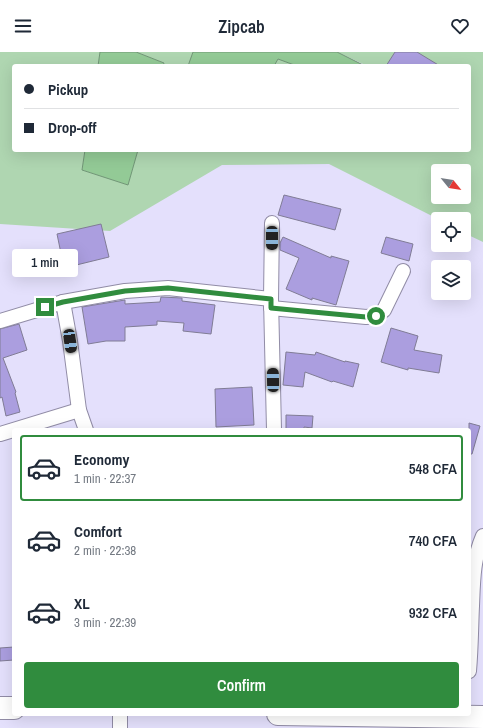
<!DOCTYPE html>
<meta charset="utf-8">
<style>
:root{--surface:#fff;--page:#f2f2f3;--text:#1f2937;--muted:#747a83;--line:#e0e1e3;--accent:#308c3e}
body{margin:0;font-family:"Archivo Narrow",sans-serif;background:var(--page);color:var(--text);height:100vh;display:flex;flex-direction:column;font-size:15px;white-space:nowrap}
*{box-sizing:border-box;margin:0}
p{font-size:13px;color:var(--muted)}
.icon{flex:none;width:22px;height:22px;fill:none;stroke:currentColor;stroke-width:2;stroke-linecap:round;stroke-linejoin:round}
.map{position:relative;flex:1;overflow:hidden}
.details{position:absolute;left:12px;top:376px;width:459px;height:288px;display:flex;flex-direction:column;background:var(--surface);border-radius:4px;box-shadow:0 4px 16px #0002}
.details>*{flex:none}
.top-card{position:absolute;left:12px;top:12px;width:459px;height:88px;border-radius:4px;box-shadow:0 4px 16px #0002;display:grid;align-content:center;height:88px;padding:0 12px;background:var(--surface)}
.needle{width:26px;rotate:120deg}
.controls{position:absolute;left:431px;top:112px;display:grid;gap:8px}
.controls a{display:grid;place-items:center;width:40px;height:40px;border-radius:4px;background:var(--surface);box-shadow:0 4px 16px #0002;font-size:20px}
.end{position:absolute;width:18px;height:18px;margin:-9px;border:5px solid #308c3e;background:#fff;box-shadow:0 0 0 2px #fff}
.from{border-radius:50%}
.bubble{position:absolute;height:28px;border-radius:4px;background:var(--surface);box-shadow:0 4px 16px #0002;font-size:13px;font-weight:600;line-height:28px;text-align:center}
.car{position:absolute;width:12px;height:24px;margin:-12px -6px;border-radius:5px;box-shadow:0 0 3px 1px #0007;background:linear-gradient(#222 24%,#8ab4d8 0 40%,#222 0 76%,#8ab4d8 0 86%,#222 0)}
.top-card b{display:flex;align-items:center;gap:14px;height:38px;font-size:15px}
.top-card b+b{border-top:1px solid var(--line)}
.top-card i{width:10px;height:10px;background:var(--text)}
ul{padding:7px 0 0;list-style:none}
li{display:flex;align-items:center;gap:12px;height:66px;margin:0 8px 6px;padding:0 4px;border:2px solid transparent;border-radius:4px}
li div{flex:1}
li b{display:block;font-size:15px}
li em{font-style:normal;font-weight:600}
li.on{border-color:var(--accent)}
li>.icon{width:36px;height:36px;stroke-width:1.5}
.primary-button{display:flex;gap:8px;margin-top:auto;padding:8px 12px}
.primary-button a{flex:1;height:46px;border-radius:4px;background:var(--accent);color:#fff;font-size:16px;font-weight:600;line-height:46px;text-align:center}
header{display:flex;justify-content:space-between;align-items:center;height:52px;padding:0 12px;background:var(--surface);font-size:18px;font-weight:600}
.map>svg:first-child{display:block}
.green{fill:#afd6b1;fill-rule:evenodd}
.water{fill:#93ca96;stroke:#709675}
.building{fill:#ab9edf;stroke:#807c95}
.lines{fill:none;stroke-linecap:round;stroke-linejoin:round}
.street-casing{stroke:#918ca6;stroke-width:16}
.primary-casing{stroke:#918ca6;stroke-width:24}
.street{stroke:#fff;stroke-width:14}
.primary{stroke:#fff;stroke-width:22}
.route{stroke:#308c3e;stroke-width:5}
</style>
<header><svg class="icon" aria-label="menu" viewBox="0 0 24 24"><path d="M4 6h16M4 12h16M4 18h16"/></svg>Zipcab<svg class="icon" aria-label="heart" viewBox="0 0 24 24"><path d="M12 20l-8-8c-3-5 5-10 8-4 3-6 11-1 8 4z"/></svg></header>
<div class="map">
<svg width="483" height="676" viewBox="0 0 483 676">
<rect width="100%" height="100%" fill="#e4e0fc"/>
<!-- green -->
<g class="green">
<path d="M0 0H100L98 14H14V98H85L82 118 128 133 138 98H469V14H362L363 12 337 0H483V190L464 181V167H438L329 112 222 113 110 179 0 172ZM438 119H464V145H438Z"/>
<polygon points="136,0 193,0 188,14 163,14 164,11"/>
<polygon points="278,7 297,14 274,14"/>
</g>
<!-- water -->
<g class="water">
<polygon points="100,0 136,0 164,11 163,14 98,14"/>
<polygon points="193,0 337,0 363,13 362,14 297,14 278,7 274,14 188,14"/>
<polygon points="85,98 138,98 128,133 82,118"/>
</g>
<!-- building -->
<g class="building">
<polygon points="395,0 417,0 440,14 386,14"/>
<polygon points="284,143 341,157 335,178 278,163"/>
<polygon points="101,172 109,205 64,216 57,182"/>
<polygon points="283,185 331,206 331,204 349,209 336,253 312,246 312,248 286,237 299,206 280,198 280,191"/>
<polygon points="386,185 413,192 409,209 381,201"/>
<polygon points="161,245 182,246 182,249 215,253 211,282 183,279 184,271 157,269 157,273 125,275 125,289 106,289 88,292 82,255 125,248 125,252 160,250"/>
<polygon points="19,272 27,298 3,306 16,340 15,341 20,360 6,364 2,345 0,346 0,277"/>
<polygon points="391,276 418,284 414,298 442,303 439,321 408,316 408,318 381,310"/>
<polygon points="286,300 315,303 316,300 345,310 345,309 359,312 353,335 333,329 332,330 305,320 303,335 283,333"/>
<polygon points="252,335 254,373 216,375 215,337"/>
<polygon points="286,363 313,364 312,376 304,375 304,378 286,378"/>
<polygon points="469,371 480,374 472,402 469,402"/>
<polygon points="14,595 14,608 0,609 0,596"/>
</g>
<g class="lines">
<defs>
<g id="street">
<polyline points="272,171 271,247 274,378"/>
<polyline points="63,250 125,239 168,236 271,247"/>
<polyline points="271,256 366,265 376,264 384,258 403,219"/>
<polyline points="0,269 63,250 70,289 79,358 86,378"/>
<polyline points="0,382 79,358"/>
<path d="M469 619C471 597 471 575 472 554 473 529 473 507 483 484"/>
<polyline points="120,676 120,662"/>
</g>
<g id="primary">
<polyline points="0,656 14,656"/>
<polyline points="278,662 483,665"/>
</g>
</defs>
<!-- street casing -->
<use href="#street" class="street-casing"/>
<!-- primary casing -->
<use href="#primary" class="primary-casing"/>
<!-- street -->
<use href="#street" class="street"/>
<!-- primary -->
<use href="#primary" class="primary"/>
</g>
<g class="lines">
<!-- route -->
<polyline class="route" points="45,255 63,250 125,239 168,236 271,247 271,256 366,265 376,264"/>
</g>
</svg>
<div class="controls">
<a><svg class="needle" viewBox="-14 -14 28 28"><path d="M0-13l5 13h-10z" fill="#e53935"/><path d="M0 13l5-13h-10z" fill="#747a83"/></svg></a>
<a><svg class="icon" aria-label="locate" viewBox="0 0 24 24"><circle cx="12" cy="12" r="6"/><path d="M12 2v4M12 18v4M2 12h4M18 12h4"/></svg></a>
<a><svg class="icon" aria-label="layers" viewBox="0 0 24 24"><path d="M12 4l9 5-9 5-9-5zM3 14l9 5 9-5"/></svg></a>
</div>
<i class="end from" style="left:376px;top:264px"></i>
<i class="end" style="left:45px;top:255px"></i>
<div class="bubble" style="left:12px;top:197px;width:66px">1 min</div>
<i class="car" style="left:272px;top:186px;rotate:180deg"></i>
<i class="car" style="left:70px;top:289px;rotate:172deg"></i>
<i class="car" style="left:273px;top:328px;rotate:359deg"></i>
<div class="top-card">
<b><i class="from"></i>Pickup</b>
<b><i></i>Drop-off</b>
</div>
<section class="details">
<ul>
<li class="on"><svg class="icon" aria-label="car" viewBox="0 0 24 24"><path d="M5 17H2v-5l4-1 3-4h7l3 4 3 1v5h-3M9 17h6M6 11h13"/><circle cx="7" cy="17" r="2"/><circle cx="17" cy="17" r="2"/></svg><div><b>Economy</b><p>1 min · 22:37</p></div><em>548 CFA</em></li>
<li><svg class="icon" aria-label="car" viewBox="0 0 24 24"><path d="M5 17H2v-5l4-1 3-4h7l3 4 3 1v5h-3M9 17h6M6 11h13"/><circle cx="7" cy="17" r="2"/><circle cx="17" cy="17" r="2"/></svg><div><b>Comfort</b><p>2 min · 22:38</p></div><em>740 CFA</em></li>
<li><svg class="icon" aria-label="car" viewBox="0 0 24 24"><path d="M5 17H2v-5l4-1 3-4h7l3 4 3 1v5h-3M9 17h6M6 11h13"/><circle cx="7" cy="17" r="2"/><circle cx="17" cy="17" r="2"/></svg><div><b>XL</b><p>3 min · 22:39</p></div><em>932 CFA</em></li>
</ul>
<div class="primary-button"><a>Confirm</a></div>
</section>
</div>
